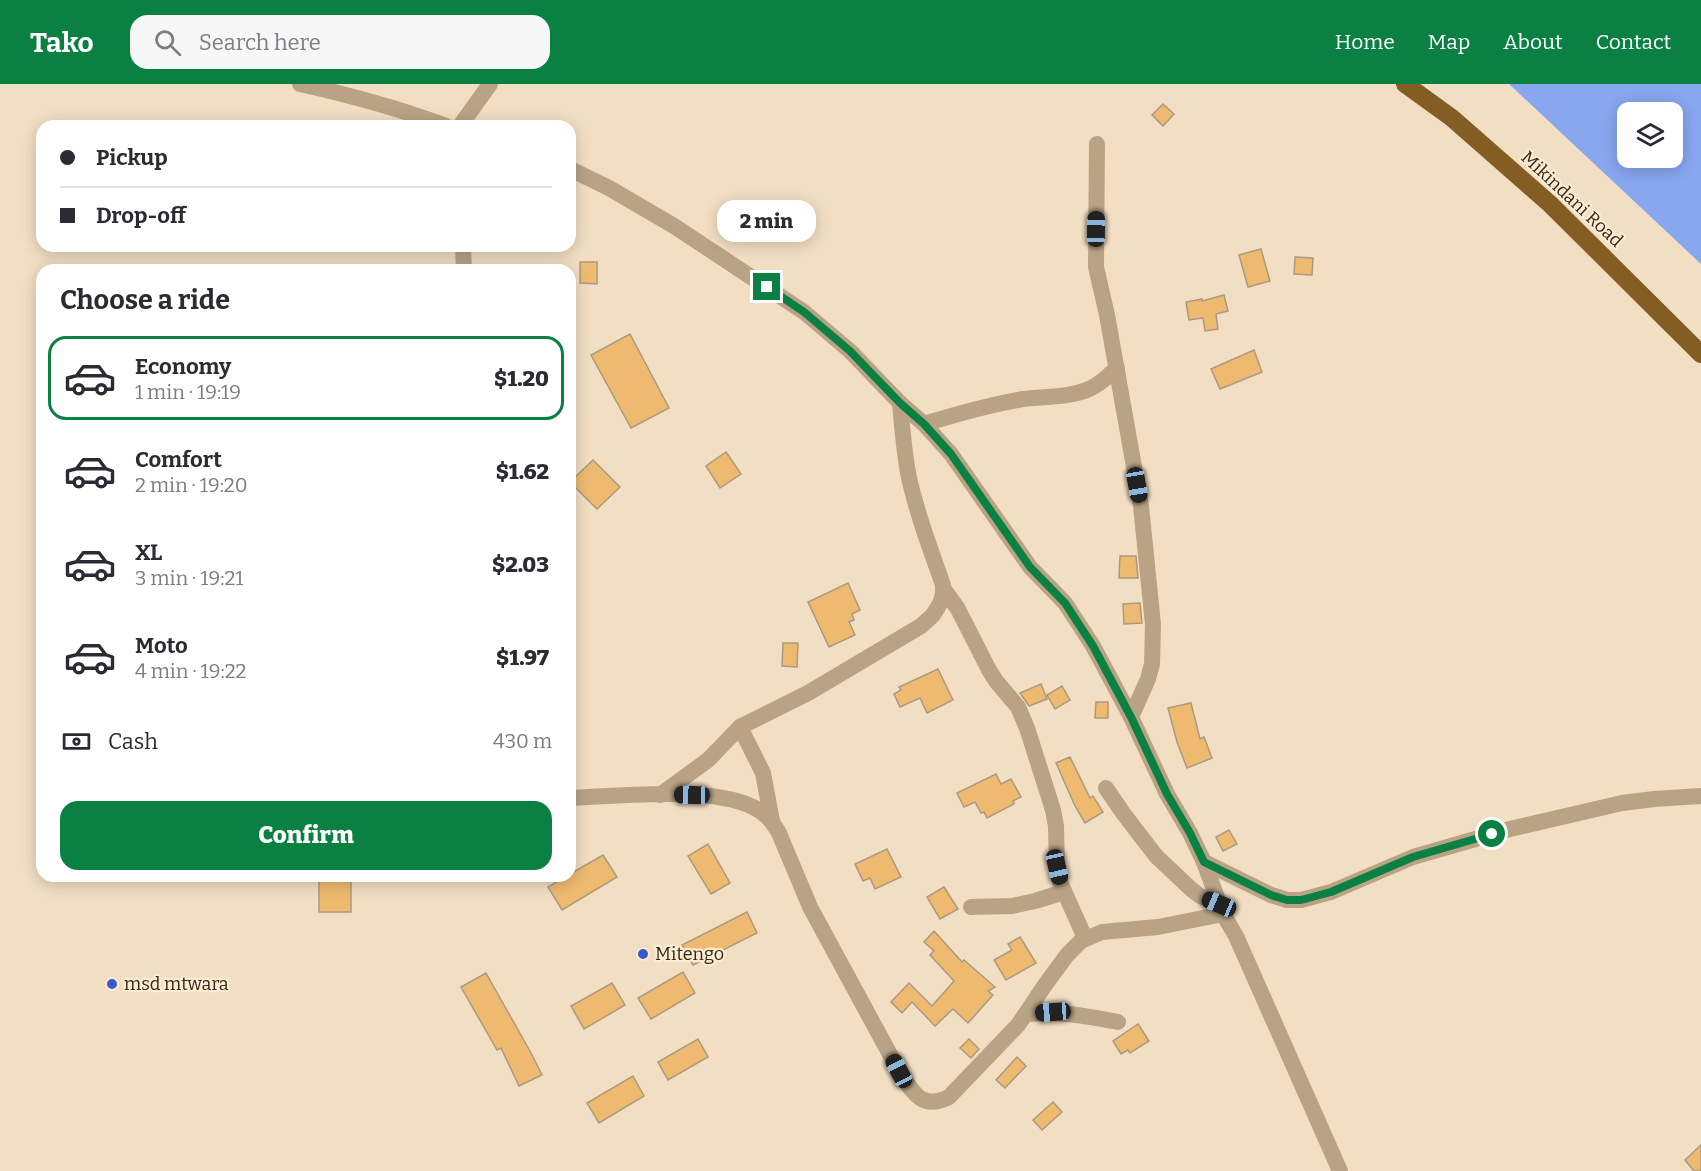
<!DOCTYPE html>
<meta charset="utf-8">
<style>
:root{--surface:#fff;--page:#f7f7f7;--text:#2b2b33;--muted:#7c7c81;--line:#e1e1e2;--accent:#0b8043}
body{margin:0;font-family:Bitter,serif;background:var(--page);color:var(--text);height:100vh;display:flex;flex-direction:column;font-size:22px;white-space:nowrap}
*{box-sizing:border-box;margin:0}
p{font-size:20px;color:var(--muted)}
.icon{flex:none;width:33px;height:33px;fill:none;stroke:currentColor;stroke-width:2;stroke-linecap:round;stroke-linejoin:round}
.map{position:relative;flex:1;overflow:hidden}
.details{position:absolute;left:36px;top:180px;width:540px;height:618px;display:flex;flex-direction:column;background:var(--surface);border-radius:18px;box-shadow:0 3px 15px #0003}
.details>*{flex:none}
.banner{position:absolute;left:36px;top:36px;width:540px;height:132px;border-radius:18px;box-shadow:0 3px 15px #0003;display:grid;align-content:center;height:132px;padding:0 24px;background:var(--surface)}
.fabs{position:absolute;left:1617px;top:18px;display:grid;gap:12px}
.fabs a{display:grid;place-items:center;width:66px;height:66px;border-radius:12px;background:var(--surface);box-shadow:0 3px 15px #0003;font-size:30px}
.end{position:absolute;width:27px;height:27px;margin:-14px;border:8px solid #0b8043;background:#fff;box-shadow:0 0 0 3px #fff}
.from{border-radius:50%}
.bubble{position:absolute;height:42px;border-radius:18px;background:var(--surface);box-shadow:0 3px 15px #0003;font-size:20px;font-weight:800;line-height:42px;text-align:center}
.car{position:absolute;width:18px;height:36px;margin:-18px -9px;border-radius:8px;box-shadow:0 0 4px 2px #0007;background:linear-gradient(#222 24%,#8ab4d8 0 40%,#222 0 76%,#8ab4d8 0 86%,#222 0)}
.banner b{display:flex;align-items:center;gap:21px;height:57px;font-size:22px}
.banner b+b{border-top:2px solid var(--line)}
.banner i{width:15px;height:15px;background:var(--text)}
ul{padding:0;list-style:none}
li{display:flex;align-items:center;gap:18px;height:84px;margin:0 12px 9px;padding:0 12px;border:3px solid transparent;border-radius:18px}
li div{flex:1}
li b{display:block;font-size:22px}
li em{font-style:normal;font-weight:800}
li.current{border-color:var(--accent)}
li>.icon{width:54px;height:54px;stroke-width:1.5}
h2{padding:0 24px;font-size:27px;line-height:72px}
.pay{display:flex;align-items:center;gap:15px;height:66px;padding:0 24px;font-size:22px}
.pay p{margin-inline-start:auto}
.button{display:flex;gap:12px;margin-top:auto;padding:12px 24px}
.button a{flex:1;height:69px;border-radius:18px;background:var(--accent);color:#fff;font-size:24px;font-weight:800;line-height:69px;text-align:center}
header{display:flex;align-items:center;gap:36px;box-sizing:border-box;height:84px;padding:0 30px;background:var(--accent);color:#fff}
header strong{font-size:28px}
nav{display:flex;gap:33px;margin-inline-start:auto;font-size:21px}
.search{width:420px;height:54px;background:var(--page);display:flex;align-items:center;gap:15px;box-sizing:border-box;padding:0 21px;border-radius:18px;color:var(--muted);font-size:22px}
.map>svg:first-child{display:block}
.water{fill:#89a7ef;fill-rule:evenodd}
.building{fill:#eeba70;stroke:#ac9980;stroke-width:1.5}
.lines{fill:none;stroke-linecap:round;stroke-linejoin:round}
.street{stroke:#baa385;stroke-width:16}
.highway{stroke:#835d24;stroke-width:18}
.route{stroke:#0b8043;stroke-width:8}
.poi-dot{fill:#375bcc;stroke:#ffebd0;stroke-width:2}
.labels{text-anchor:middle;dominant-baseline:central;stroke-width:4.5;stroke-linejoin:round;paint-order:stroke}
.street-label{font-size:18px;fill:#2f281e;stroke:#ffebd0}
.poi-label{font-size:18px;fill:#2f281e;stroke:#ffebd0;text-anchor:start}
</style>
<header>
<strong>Tako</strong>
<div class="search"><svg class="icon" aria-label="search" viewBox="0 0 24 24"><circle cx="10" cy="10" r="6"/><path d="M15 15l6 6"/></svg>Search here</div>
<nav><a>Home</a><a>Map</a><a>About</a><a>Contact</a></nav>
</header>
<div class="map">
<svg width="1701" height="1087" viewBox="0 0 1701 1087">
<rect width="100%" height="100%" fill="#f2dec3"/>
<!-- water -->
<path class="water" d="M1509 0H1701V180ZM1628 28H1672V74H1628Z"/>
<!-- building -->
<g class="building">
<polygon points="1163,20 1174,30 1163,42 1152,31"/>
<polygon points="1261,165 1270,197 1248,203 1239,171"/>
<polygon points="1295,173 1313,174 1312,191 1294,190"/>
<polygon points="580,178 597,178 597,200 580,199"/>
<polygon points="1224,211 1228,227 1216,230 1218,245 1205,247 1203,234 1189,236 1186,218 1202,215 1202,217"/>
<polygon points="630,250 669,324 631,344 591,271"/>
<polygon points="1254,266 1262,288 1220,305 1211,285"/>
<polygon points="726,368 741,390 720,404 706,382"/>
<polygon points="593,376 620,403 597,425 570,398"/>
<polygon points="1120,472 1136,472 1138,494 1119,494"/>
<polygon points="848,499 860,526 852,530 854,536 849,538 855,551 829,563 808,518"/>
<polygon points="1140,519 1142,539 1124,540 1123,520"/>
<polygon points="783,559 798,559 797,583 782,582"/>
<polygon points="938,585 953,616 927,629 920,614 900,623 894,610 901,606 899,603"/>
<polygon points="1041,600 1047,615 1029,622 1020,609"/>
<polygon points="1062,602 1070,616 1055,625 1047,611"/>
<polygon points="1096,618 1108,618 1108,634 1095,634"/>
<polygon points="1191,619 1200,655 1204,653 1212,674 1187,684 1177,658 1168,624"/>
<polygon points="1070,673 1090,714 1093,712 1103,728 1085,739 1075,722 1056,679"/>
<polygon points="996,690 1001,700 1011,695 1021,713 1013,717 1014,720 987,734 984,728 981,729 975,718 964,723 957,709"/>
<polygon points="1229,746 1237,760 1223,767 1216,753"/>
<polygon points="708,760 730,799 711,810 688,772"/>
<polygon points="887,765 901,793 875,805 870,794 863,797 855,780"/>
<polygon points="603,771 617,793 562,826 548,803 567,792 570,792 570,790"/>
<polygon points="319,795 351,796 351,828 319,828"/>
<polygon points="944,803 958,825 940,835 927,813"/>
<polygon points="747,828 757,849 693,881 682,861"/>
<polygon points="934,847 962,878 964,876 995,903 988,907 993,911 968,939 953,925 935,942 912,918 902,929 891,918 909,899 932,922 954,897 930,871 934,867 924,858"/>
<polygon points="1020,853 1036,879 1006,896 994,876 1012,866 1008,860"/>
<polygon points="683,888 695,909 651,935 638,914"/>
<polygon points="486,889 531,969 542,991 519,1002 501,964 497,966 461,903"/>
<polygon points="612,899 625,921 584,945 571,922"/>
<polygon points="1138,940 1149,957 1130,969 1128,966 1121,970 1113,957"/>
<polygon points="698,955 708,973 668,996 658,978"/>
<polygon points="969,955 979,965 971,974 960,964"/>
<polygon points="1017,973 1026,982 1005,1004 996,996"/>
<polygon points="633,992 644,1012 599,1039 587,1019"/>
<polygon points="1053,1018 1062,1028 1042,1046 1033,1036"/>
<polygon points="1701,1061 1701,1087 1694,1087 1685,1076"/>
</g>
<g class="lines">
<!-- street -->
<g class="street">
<path d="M300 0C349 11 398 24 446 42"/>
<polyline points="460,42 490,0"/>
<polyline points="1097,60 1096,183 1107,231 1141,422 1153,540 1152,580 1148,595 1131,633"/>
<polyline points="570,85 609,104 674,142 804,228 850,267 900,319 924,340 951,370 1030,483 1065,519 1093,562 1131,633 1167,710 1190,749 1204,778 1223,830 1236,852 1340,1087"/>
<polyline points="463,162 464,186"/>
<path d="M924 340C957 330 989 321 1023 315 1045 312 1071 314 1091 304 1101 300 1109 291 1117 284"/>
<polyline points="943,504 958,525 989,586 996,597 1018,623 1027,644 1053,726 1056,742 1057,782 1060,798 1085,854"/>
<polyline points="740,643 763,689 772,737"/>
<polyline points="1106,704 1123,729 1156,772 1191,805 1200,812 1219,820"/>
<path d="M660 711 708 676 740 643 808 609 921 542 933 531 941 518 943 509V501C930 464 916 427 908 389 904 366 902 343 900 319"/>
<path d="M570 714C619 712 710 702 753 723 766 729 772 737 779 749L810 823 899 987C912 1007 921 1027 949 1013L1018 941 1045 901 1067 871 1081 857 1102 848 1158 843 1223 830"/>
<polyline points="1204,778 1271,811 1287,816 1301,816 1331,808 1413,773 1510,745 1622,719 1654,715 1701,712"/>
<polyline points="971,823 1012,822 1035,817 1064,808"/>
<path d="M1027 930C1060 927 1086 932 1118 938"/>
</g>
<!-- highway -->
<polyline class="highway" points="1405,0 1452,34 1550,120 1701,270"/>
</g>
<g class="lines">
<!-- route -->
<polyline class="route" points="767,203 804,228 850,267 900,319 924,340 951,370 1030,483 1065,519 1093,562 1131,633 1167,710 1190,749 1204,778 1271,811 1287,816 1301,816 1331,808 1413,773 1492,750"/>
</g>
<!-- markers -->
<g class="poi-dot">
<circle cx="643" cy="870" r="6"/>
<circle cx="112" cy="900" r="6"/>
</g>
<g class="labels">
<!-- street labels -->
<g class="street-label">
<text transform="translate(1572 115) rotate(43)">Mikindani Road</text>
</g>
<!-- poi labels -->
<g class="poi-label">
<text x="655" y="870">Mitengo</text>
<text x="124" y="900">msd mtwara</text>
</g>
</g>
</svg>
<div class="fabs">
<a><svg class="icon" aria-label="layers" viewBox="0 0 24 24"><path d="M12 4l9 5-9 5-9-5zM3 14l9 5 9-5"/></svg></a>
</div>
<i class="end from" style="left:1492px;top:750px"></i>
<i class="end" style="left:767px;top:203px"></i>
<div class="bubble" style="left:717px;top:116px;width:99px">2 min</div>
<i class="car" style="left:1096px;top:145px;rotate:1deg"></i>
<i class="car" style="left:1137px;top:401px;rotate:170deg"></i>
<i class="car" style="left:692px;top:711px;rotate:271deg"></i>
<i class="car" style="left:1057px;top:783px;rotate:167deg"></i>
<i class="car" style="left:1219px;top:820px;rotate:293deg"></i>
<i class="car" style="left:1053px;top:928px;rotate:266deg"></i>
<i class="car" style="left:899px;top:987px;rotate:332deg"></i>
<div class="banner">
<b><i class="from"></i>Pickup</b>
<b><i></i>Drop-off</b>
</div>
<section class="details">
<h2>Choose a ride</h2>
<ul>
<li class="current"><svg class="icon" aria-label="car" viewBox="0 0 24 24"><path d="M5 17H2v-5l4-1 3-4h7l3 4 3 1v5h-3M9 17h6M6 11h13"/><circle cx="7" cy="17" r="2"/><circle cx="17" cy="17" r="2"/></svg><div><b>Economy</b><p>1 min · 19:19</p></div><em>$1.20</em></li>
<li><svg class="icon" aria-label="car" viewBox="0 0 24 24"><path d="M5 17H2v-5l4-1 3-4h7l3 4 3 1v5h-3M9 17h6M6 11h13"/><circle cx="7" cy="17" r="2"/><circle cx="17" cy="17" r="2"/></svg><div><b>Comfort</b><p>2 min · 19:20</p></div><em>$1.62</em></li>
<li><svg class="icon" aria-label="car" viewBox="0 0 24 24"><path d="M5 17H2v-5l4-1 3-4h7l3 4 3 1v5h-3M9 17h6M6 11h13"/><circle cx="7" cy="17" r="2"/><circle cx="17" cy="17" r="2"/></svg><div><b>XL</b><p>3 min · 19:21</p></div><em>$2.03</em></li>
<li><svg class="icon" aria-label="car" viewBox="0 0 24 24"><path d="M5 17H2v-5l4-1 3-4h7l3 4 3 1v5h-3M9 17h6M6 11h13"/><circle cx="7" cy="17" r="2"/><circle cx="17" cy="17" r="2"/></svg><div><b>Moto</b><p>4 min · 19:22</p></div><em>$1.97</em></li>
</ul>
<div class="pay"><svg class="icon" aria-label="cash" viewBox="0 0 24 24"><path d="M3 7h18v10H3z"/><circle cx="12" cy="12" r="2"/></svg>Cash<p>430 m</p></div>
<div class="button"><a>Confirm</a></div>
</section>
</div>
